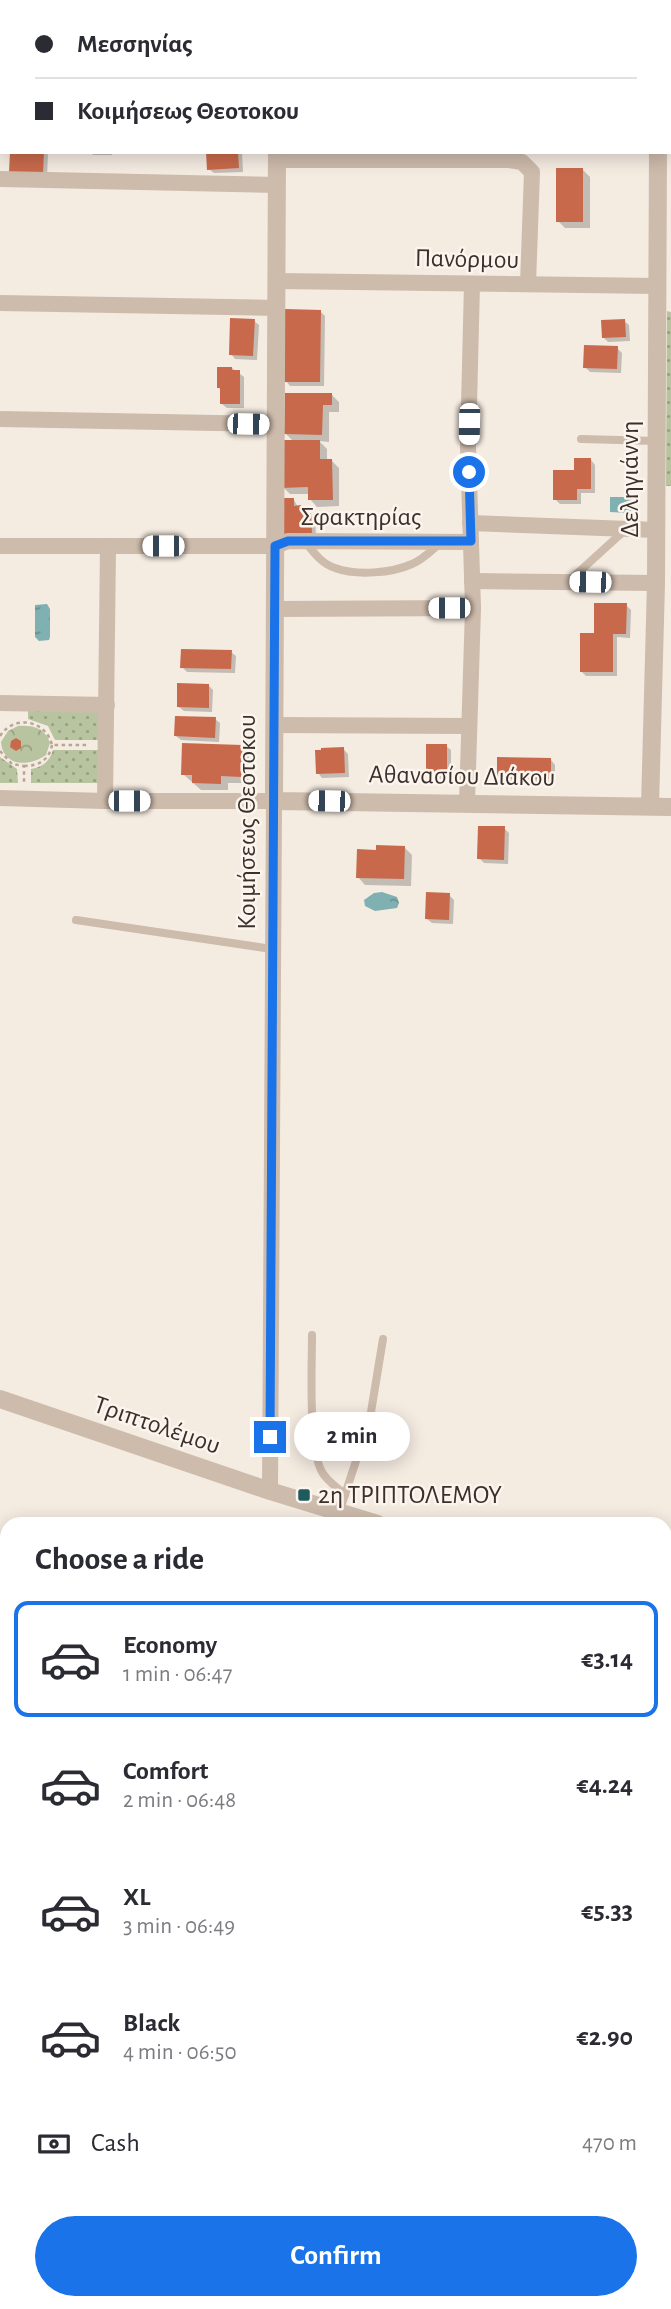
<!DOCTYPE html>
<meta charset="utf-8">
<style>
:root{--surface:#fff;--page:#f2f2f3;--text:#2b2b33;--muted:#7c7c81;--line:#e1e1e2;--accent:#1a73e8}
body{margin:0;font-family:"Alegreya Sans",sans-serif;background:var(--page);color:var(--text);height:100vh;display:flex;flex-direction:column;font-size:26px;white-space:nowrap}
*{box-sizing:border-box;margin:0}
p{font-size:23px;color:var(--muted)}
.icon{flex:none;width:38px;height:38px;fill:none;stroke:currentColor;stroke-width:2;stroke-linecap:round;stroke-linejoin:round}
.map{position:relative;flex:1;overflow:hidden}
.side{position:absolute;left:0px;top:1517px;width:672px;height:793px;display:flex;flex-direction:column;background:var(--surface);border-radius:21px 21px 0 0;box-shadow:0 4px 18px #0003}
.side>*{flex:none}
.top-card{position:absolute;left:0px;top:0px;width:672px;height:154px;box-shadow:0 4px 18px #0003;display:grid;align-content:center;height:154px;padding:0 35px;background:var(--surface)}
.end{position:absolute;width:32px;height:32px;margin:-16px;border:9px solid #1a73e8;background:#fff;box-shadow:0 0 0 4px #fff}
.from{border-radius:50%}
.bubble{position:absolute;height:49px;border-radius:24px;background:var(--surface);box-shadow:0 4px 18px #0003;font-size:23px;font-weight:700;line-height:49px;text-align:center}
.car{position:absolute;width:21px;height:42px;margin:-21px -10px;border-radius:9px;box-shadow:0 0 5px 2px #0007;background:linear-gradient(#fff 24%,#345 0 40%,#fff 0 76%,#345 0 86%,#fff 0)}
.top-card b{display:flex;align-items:center;gap:24px;height:66px;font-size:26px}
.top-card b+b{border-top:2px solid var(--line)}
.top-card i{width:18px;height:18px;background:var(--text)}
ul{padding:0;list-style:none}
li{display:flex;align-items:center;gap:21px;height:116px;margin:0 14px 10px;padding:0 21px;border:4px solid transparent;border-radius:14px}
li div{flex:1}
li b{display:block;font-size:26px}
li em{font-style:normal;font-weight:700}
li.selected{border-color:var(--accent)}
li>.icon{width:63px;height:63px;stroke-width:1.5}
h2{padding:0 35px;font-size:32px;line-height:84px}
.pay{display:flex;align-items:center;gap:18px;height:77px;padding:0 35px;font-size:26px}
.pay p{margin-inline-start:auto}
.action{display:flex;gap:14px;margin-top:auto;padding:14px 35px}
.action a{flex:1;height:80px;border-radius:42px;background:var(--accent);color:#fff;font-size:28px;font-weight:700;line-height:80px;text-align:center}
.map>svg:first-child{display:block}
.grass{fill:url(#grass-dots)}
.park{fill:url(#park-crowns)}
.pitch{fill:#b8c4a0}
.water{fill:url(#water-ripples)}
.shadow{fill:#0003}
.building{fill:#c8694b}
.lines{fill:none;stroke-linecap:round;stroke-linejoin:round}
.path{stroke:#b9a596;stroke-width:2.5;stroke-dasharray:3.5 3.5;stroke-linecap:butt}
.service{stroke:#cdbbac;stroke-width:8}
.minor{stroke:#cdbbac;stroke-width:16}
.tertiary{stroke:#cdbbac;stroke-width:18}
.route{stroke:#1a73e8;stroke-width:9}
.poi-dot{fill:#1f5a5e;stroke:#fbf5ee;stroke-width:2.5}
.labels{text-anchor:middle;dominant-baseline:central;stroke-width:5;stroke-linejoin:round;paint-order:stroke}
.street-label{font-size:26px;fill:#3b302b;stroke:#fbf5ee}
.poi-label{font-size:26px;fill:#3b302b;stroke:#fbf5ee;text-anchor:start}
</style>
<div class="map">
<svg width="671" height="2309" viewBox="0 0 671 2309">
<defs>
<pattern id="grass-dots" width="8" height="8" patternUnits="userSpaceOnUse" patternTransform="scale(1.75)"><rect width="8" height="8" fill="#b8c4a0"/><path d="M2 2h.1M6 6h.1" fill="none" stroke="#97a083" stroke-width="1.8" stroke-linecap="round"/></pattern>
<pattern id="park-crowns" width="20" height="18" patternUnits="userSpaceOnUse" patternTransform="scale(1.75)"><rect width="20" height="18" fill="#b8c4a0"/><path d="M2 6a3 3 0 1 1 6 0M12 15a3 3 0 1 1 6 0" fill="none" stroke="#97a083"/></pattern>
<pattern id="water-ripples" width="26" height="14" patternUnits="userSpaceOnUse" patternTransform="scale(1.75)"><rect width="26" height="14" fill="#7fb0b2"/><path d="M2 4q2-2 4 0t4 0M15 11q2-2 4 0t4 0" fill="none" stroke="#699091"/></pattern>
</defs>
<rect width="100%" height="100%" fill="#f4ebe1"/>
<!-- grass -->
<g class="grass">
<polygon points="667,311 671,312 671,486 666,486"/>
<polygon points="28,707 99,708 98,740 55,740 48,726 28,719"/>
<path d="M53 750H98V783H31V769C43 767 50 761 53 750Z"/>
<polygon points="0,757 17,769 18,783 0,783"/>
</g>
<!-- park -->
<path class="park" d="M18 726C33 725 45 728 50 743L46 755C29 767 3 767 1 742L8 731Z"/>
<!-- pitch -->
<polygon class="pitch" points="666,1629 671,1631 671,2080 665,2077"/>
<!-- water -->
<g class="water">
<polygon points="610,497 636,497 636,507 629,513 610,512"/>
<polygon points="47,604 50,609 50,637 49,640 39,641 35,637 35,605"/>
<polygon points="382,892 397,897 399,903 397,908 375,911 365,906 364,900 374,893"/>
</g>
<!-- shadow -->
<g class="shadow">
<polygon points="12,152 46,152 48,155 47,177"/>
<polygon points="90,152 112,152 112,155 93,155"/>
<polygon points="208,152 242,152 243,172 214,173 209,169"/>
<polygon points="582,169 590,177 590,228 565,228 558,221"/>
<polygon points="321,312 325,316 324,386 290,386 286,381"/>
<polygon points="254,321 259,325 257,360 235,359 231,354"/>
<polygon points="624,321 629,325 630,341 608,342 603,337"/>
<polygon points="617,348 622,353 621,373 590,372 585,367"/>
<polygon points="232,368 244,377 244,408 227,408 222,404 222,391 218,387"/>
<polygon points="332,395 339,402 339,412 329,412 329,442 319,441 327,449 327,461 332,461 339,468 339,506 317,507 310,499 310,494 290,494 283,487 294,442 286,434"/>
<polygon points="591,460 595,465 595,493 581,493 581,504 560,504 555,499 576,471"/>
<polygon points="294,500 298,507 305,512 305,515 311,515 315,520 316,537 291,538"/>
<polygon points="626,605 631,610 630,638 617,637 617,676 586,676 581,671"/>
<polygon points="231,652 236,656 235,673 187,672 182,667"/>
<polygon points="208,685 213,690 212,712 184,711 179,707"/>
<polygon points="215,719 220,723 219,742 181,740 176,736"/>
<polygon points="446,746 451,750 451,778 433,779 428,774"/>
<polygon points="241,747 249,754 248,783 228,783 228,790 201,790 183,774"/>
<polygon points="343,749 348,754 349,777 322,778 318,773"/>
<polygon points="551,760 555,765 555,783 503,782 498,778"/>
<polygon points="504,828 509,833 508,864 484,863 479,858"/>
<polygon points="404,847 412,855 411,886 365,885 358,877"/>
<polygon points="449,895 454,900 453,924 432,923 427,919"/>
</g>
<!-- building -->
<g class="building">
<polygon points="10,152 44,152 43,173 9,172"/>
<polygon points="206,152 238,152 239,168 207,170"/>
<rect x="556" y="168" width="27" height="54"/>
<polygon points="285,309 321,310 320,382 284,382"/>
<polygon points="230,318 255,319 253,356 229,355"/>
<polygon points="625,319 626,337 602,338 601,320"/>
<polygon points="584,345 618,346 617,369 583,368"/>
<polygon points="217,367 232,367 232,370 240,370 240,404 220,404 220,388 217,388"/>
<polygon points="285,393 332,393 332,405 323,405 322,435 284,434"/>
<polygon points="281,440 320,440 320,459 332,459 333,500 308,500 308,487 281,488"/>
<polygon points="574,458 591,458 591,489 577,489 577,500 553,500 553,470 574,470"/>
<polygon points="283,498 294,498 294,506 301,505 302,513 311,513 312,533 284,534"/>
<polygon points="594,603 627,603 626,634 613,634 613,672 580,672 580,633 594,633"/>
<polygon points="181,649 232,650 231,669 180,668"/>
<polygon points="177,683 209,684 209,708 177,707"/>
<polygon points="175,716 216,717 215,738 174,736"/>
<polygon points="16,738 21,741 21,748 16,751 10,747 11,741"/>
<polygon points="182,743 242,745 241,777 221,776 221,784 192,783 192,775 181,775"/>
<polygon points="426,744 447,744 447,774 426,775"/>
<polygon points="344,747 345,773 316,774 315,750 321,750 321,748"/>
<polygon points="497,757 551,758 551,779 497,778"/>
<polygon points="478,826 505,826 504,860 477,859"/>
<polygon points="376,845 405,846 404,879 356,878 357,849 376,850"/>
<polygon points="426,892 450,893 449,920 425,919"/>
</g>
<g class="lines">
<!-- path -->
<g class="path">
<path d="M0 736C14 714 46 720 52 745H89"/>
<polyline points="0,751 12,764 24,766 24,782"/>
<path d="M24 766C39 766 49 760 52 745"/>
<polyline points="665,2169 671,2155"/>
<polyline points="606,2309 609,2303"/>
</g>
<!-- service -->
<g class="service">
<polyline points="581,439 657,441"/>
<path d="M306 543C314 553 322 564 335 568 357 576 392 573 412 564 422 560 431 551 439 544"/>
<polyline points="570,580 625,530"/>
<polyline points="76,920 272,949"/>
<path d="M312 1335C312 1366 308 1448 322 1472 327 1481 338 1488 345 1495"/>
<polyline points="339,1513 370,1418 383,1339"/>
<polyline points="665,1669 671,1667"/>
</g>
<!-- minor -->
<g class="minor">
<polyline points="28,0 28,2"/>
<polyline points="117,2 117,0"/>
<polyline points="229,2 229,0"/>
<polyline points="296,2 296,0"/>
<polyline points="573,2 576,0"/>
<polyline points="0,18 2,18"/>
<polyline points="670,75 671,75"/>
<polyline points="277,160 509,160 522,162 532,172 528,284"/>
<polyline points="0,179 277,185"/>
<polyline points="277,281 657,286"/>
<polyline points="0,303 277,308"/>
<polyline points="0,419 276,424"/>
<polyline points="470,523 656,530"/>
<polyline points="0,546 275,546 288,541 471,542"/>
<polyline points="472,581 656,583"/>
<polyline points="275,609 473,608"/>
<polyline points="0,703 107,705"/>
<polyline points="274,725 468,726"/>
<polyline points="0,798 105,801 274,801 270,1491"/>
<polyline points="105,801 108,546"/>
<polyline points="467,802 473,608 468,446 472,284"/>
<polyline points="262,2309 262,2303"/>
</g>
<!-- tertiary -->
<g class="tertiary">
<polyline points="658,0 658,2"/>
<polyline points="0,122 2,122"/>
<polyline points="277,152 274,801 671,807"/>
<polyline points="650,806 656,583 658,152"/>
<polyline points="0,1399 270,1491 378,1524"/>
<polyline points="665,1620 671,1622"/>
</g>
</g>
<g class="lines">
<!-- route -->
<polyline class="route" points="270,1437 275,546 288,541 471,541 469,472"/>
</g>
<!-- markers -->
<rect class="poi-dot" x="297" y="1488" width="14" height="14" rx="3.5"/>
<g class="labels">
<!-- street labels -->
<g class="street-label">
<text transform="translate(467 259) rotate(1)">Πανόρμου</text>
<text transform="translate(630 479) rotate(-90)">Δεληγιάννη</text>
<text x="361" y="517">Σφακτηρίας</text>
<text transform="translate(462 776) rotate(1)">Αθανασίου Διάκου</text>
<text transform="translate(247 822) rotate(-90)">Κοιμήσεως Θεοτοκου</text>
<text transform="translate(157 1425) rotate(19)">Τριπτολέμου</text>
</g>
<!-- poi labels -->
<g class="poi-label">
<text x="318" y="1495">2η ΤΡΙΠΤΟΛΕΜΟΥ</text>
</g>
</g>
</svg>
<i class="end from" style="left:469px;top:472px"></i>
<i class="end" style="left:270px;top:1437px"></i>
<div class="bubble" style="left:294px;top:1412px;width:116px">2 min</div>
<i class="car" style="left:248px;top:424px;rotate:91deg"></i>
<i class="car" style="left:469px;top:424px;rotate:181deg"></i>
<i class="car" style="left:163px;top:546px;rotate:270deg"></i>
<i class="car" style="left:590px;top:582px;rotate:271deg"></i>
<i class="car" style="left:449px;top:608px;rotate:270deg"></i>
<i class="car" style="left:129px;top:801px;rotate:90deg"></i>
<i class="car" style="left:329px;top:801px;rotate:271deg"></i>
<div class="top-card">
<b><i class="from"></i>Μεσσηνίας</b>
<b><i></i>Κοιμήσεως Θεοτοκου</b>
</div>
<section class="side">
<h2>Choose a ride</h2>
<ul>
<li class="selected"><svg class="icon" aria-label="car" viewBox="0 0 24 24"><path d="M5 17H2v-5l4-1 3-4h7l3 4 3 1v5h-3M9 17h6M6 11h13"/><circle cx="7" cy="17" r="2"/><circle cx="17" cy="17" r="2"/></svg><div><b>Economy</b><p>1 min · 06:47</p></div><em>€3.14</em></li>
<li><svg class="icon" aria-label="car" viewBox="0 0 24 24"><path d="M5 17H2v-5l4-1 3-4h7l3 4 3 1v5h-3M9 17h6M6 11h13"/><circle cx="7" cy="17" r="2"/><circle cx="17" cy="17" r="2"/></svg><div><b>Comfort</b><p>2 min · 06:48</p></div><em>€4.24</em></li>
<li><svg class="icon" aria-label="car" viewBox="0 0 24 24"><path d="M5 17H2v-5l4-1 3-4h7l3 4 3 1v5h-3M9 17h6M6 11h13"/><circle cx="7" cy="17" r="2"/><circle cx="17" cy="17" r="2"/></svg><div><b>XL</b><p>3 min · 06:49</p></div><em>€5.33</em></li>
<li><svg class="icon" aria-label="car" viewBox="0 0 24 24"><path d="M5 17H2v-5l4-1 3-4h7l3 4 3 1v5h-3M9 17h6M6 11h13"/><circle cx="7" cy="17" r="2"/><circle cx="17" cy="17" r="2"/></svg><div><b>Black</b><p>4 min · 06:50</p></div><em>€2.90</em></li>
</ul>
<div class="pay"><svg class="icon" aria-label="cash" viewBox="0 0 24 24"><path d="M3 7h18v10H3z"/><circle cx="12" cy="12" r="2"/></svg>Cash<p>470 m</p></div>
<div class="action"><a>Confirm</a></div>
</section>
</div>
